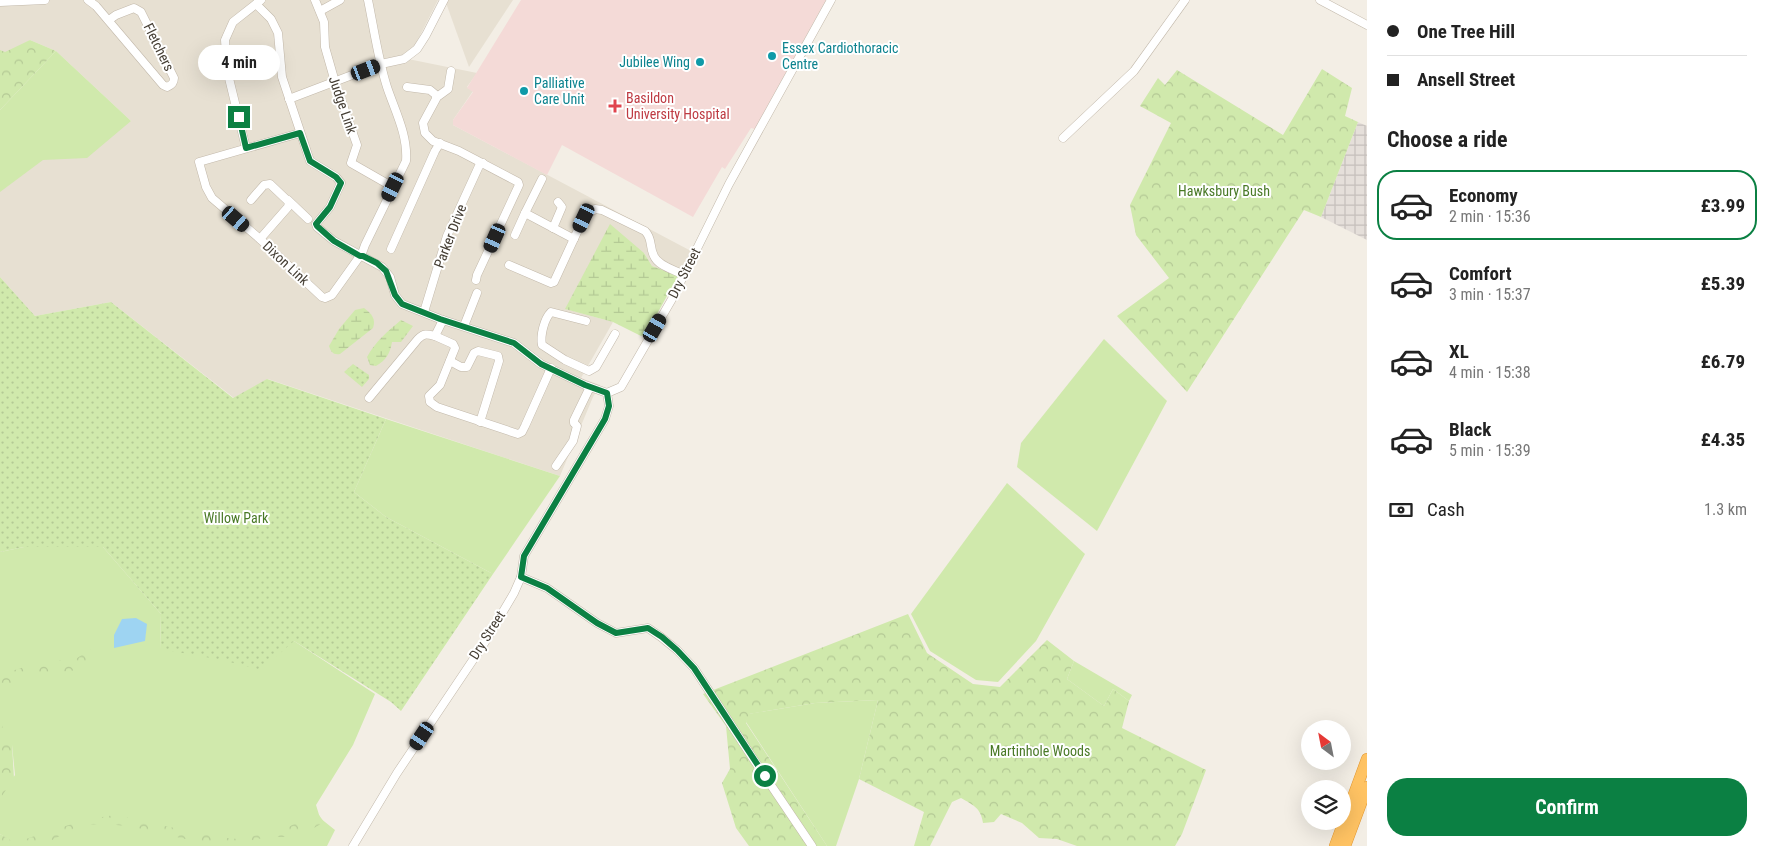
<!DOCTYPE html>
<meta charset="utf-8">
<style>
:root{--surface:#fff;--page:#f6f6f6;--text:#222;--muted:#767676;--line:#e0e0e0;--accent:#0b8043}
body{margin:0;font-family:"Roboto Condensed",sans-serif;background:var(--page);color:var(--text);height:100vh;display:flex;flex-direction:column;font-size:19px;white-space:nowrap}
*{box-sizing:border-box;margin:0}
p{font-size:16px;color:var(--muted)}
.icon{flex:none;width:28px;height:28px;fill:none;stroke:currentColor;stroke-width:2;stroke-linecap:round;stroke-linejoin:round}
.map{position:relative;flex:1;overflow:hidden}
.side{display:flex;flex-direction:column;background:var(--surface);width:400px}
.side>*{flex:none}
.hud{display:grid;align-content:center;height:110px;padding:0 20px;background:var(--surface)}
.needle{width:32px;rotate:328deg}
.fabs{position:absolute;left:1301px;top:720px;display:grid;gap:10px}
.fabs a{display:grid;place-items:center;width:50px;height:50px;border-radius:50%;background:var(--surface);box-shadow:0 5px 20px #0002;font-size:25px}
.end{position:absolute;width:22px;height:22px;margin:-11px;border:6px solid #0b8043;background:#fff;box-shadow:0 0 0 2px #fff}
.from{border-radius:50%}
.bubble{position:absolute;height:35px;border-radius:18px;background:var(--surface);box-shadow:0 5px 20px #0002;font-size:16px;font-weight:700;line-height:35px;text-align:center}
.car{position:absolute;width:15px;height:30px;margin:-15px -8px;border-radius:6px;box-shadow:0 0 4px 1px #0007;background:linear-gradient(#222 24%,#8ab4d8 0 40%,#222 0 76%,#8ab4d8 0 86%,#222 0)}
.hud b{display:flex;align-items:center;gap:18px;height:48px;font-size:19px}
.hud b+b{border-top:1px solid var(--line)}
.hud i{width:12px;height:12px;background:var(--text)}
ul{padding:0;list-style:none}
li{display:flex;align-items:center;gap:15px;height:70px;margin:0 10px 8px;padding:0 10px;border:2px solid transparent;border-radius:20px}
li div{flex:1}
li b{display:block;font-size:19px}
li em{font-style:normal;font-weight:700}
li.selected{border-color:var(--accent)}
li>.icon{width:45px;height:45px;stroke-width:1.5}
h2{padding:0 20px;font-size:22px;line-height:60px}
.pay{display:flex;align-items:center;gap:12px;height:55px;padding:0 20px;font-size:19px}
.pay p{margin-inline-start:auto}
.cta{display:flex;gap:10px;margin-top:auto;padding:10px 20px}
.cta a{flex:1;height:58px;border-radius:20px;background:var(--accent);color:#fff;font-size:20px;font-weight:700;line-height:58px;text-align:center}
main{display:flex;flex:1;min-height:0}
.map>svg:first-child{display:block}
.residential{fill:#e7e0d2}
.industrial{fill:url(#industrial-grid)}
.medical{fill:#f4dad7}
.grass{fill:#d0e9ac}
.forest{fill:url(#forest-crowns)}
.wetland{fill:url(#wetland-marsh)}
.park{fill:url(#park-dots)}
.water{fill:#9ed4f2}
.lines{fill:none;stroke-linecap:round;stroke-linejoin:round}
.minor-casing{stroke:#c2b8aa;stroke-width:9}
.highway-casing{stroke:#e2972f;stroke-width:12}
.minor{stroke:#fff;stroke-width:8}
.highway{stroke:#ffc363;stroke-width:11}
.route{stroke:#0b8043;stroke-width:6}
.culture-dot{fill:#0f9aa8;stroke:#fff;stroke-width:2}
.health-dot{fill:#e0444e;stroke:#fff;stroke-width:2}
.labels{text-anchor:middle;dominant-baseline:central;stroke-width:4;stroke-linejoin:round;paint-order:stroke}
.street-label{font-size:14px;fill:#453e34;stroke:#fff}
.culture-label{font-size:14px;fill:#0d838f;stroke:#fff;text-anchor:start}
.health-label{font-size:14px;fill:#be3a42;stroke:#fff;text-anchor:start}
.park-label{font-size:14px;fill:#497926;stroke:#fff}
</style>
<main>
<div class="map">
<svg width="1367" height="846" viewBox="0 0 1367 846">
<defs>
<pattern id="industrial-grid" width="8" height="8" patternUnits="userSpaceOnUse" patternTransform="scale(1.25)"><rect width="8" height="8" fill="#e5dfda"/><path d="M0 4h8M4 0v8" fill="none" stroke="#c6c0bc"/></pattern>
<pattern id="forest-crowns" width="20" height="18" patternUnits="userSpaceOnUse" patternTransform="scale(1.25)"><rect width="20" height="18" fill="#d0e9ac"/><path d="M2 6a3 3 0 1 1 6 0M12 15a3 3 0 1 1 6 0" fill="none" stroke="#b4c995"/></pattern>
<pattern id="wetland-marsh" width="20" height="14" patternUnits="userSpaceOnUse" patternTransform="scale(1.25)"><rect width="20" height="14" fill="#d0e9ac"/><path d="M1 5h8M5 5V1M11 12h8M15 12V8" fill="none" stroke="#b4c995"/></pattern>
<pattern id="park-dots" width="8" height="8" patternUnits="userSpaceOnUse" patternTransform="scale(1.25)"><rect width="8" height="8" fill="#d0e9ac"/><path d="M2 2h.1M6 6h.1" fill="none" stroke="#b4c995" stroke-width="1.8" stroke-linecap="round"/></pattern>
</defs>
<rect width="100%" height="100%" fill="#f3eee5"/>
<!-- residential -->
<g class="residential">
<polygon points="0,0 438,0 408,59 477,73 467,87 473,91 453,120 453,125 691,251 678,276 652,266 644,253 566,309 613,322 581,378 600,385 593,397 560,476 268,379 234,398 111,302 35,316 0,277 0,146 131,121 56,51 30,40 0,63"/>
<polygon points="445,0 513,0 469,67"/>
</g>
<!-- industrial -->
<polygon class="industrial" points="1358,122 1367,126 1367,240 1321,217"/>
<!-- medical -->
<polygon class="medical" points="521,0 826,0 755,129 751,128 725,169 722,167 693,217 562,145 547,175 453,125 453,120 473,92 467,88"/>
<!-- grass -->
<g class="grass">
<polygon points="56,51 131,121 87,158 43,160 0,192 0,110"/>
<polygon points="1104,339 1167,401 1097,531 1017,467 1021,443"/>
<polygon points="386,419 560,476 493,574 386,517 354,492"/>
<polygon points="1007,483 1085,554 1036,641 998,682 976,680 930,651 911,614"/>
<polygon points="24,547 103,547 161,614 160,649 294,641 375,694 353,745 316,805 320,818 335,830 327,846 18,846 0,834 0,798 15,775 12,745 0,744 0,552"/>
<polygon points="1074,661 1132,695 1129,701 1113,689 1104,706 1067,679"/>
<polygon points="878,700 859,779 836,846 827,846 746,722 748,714 815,703"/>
</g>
<!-- forest -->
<g class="forest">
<polygon points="30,40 56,51 0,110 0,50 5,52"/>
<polygon points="1322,69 1352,88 1345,116 1358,122 1321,217 1304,210 1187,392 1117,316 1169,278 1136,235 1130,205 1171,123 1140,106 1158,78 1165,85 1177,70 1283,135"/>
<path d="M908 614 927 653 973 684 1000 687 1047 640 1074 661 1067 679 1104 706 1113 689 1129 701 1122 728 1206 770 1182 834 1175 846H1077L1057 839 1039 838 1022 823 1001 814 994 822 983 823C981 808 973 805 961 798L952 802 930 846H914L924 812 859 779 878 700 815 703 749 714 746 723 827 846H749L736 828 722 783 730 769 726 726 703 694Z"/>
<path d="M95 647 99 662C79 673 59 671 37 674 24 676 12 684 0 688V675L36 663 77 658Z"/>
<polygon points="0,716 3,730 12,745 14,778 0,799"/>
<path d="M115 815 188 831 233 839 280 832 292 825 319 815 324 822 309 831 288 837H268L233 844H223L221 846H211L212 843C170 839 131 820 88 825 70 827 55 841 38 846 29 846 10 846 0 846V834L15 843C46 832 81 819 115 815Z"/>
</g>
<!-- wetland -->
<g class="wetland">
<polygon points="610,224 644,253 652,266 678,276 646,334 641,336 613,322 565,309"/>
<path d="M364 308C372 314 376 319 373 328L340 354C333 355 331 352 329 346L339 329 355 310Z"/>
<path d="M401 320 413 326 401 342H392C390 354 386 360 376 366L370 365 367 357C375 342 388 331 401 320Z"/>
</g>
<!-- park -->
<g class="park">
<polygon points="0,277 35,316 111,302 233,398 267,379 386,419 354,492 386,517 493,574 401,711 391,702 294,641 261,670 222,660 160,649 161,614 103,547 24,547 0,552"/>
<polygon points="353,364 369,375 369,379 362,387 344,372"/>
</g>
<!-- water -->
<polygon class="water" points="136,618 147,624 145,641 114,648 114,635 122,619"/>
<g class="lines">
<defs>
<g id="minor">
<path d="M88 0 96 6 163 85 167 87C172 85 174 83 174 78L141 12 134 8 116 15 109 20"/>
<polyline points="315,0 324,22 325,47 335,82 357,145 351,163 393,187"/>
<polyline points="1320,0 1367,25"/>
<polyline points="0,2 45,0"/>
<polyline points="256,4 271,19 278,33 282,77 310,161 336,177 341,183 330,207 316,224 317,227 334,241 382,267 390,277 395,295 402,304 440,319 514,343 541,364 585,385 607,393"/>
<polyline points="320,11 340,0"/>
<polyline points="407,87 430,90 436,95 436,99 423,123 425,133 433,141 459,151 518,182 519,185 477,275 476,280"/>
<polyline points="437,97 448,89 451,71"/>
<polyline points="289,99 381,64 404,59 417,49 426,35 444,0"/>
<polyline points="300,133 199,162 206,187 212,198 260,239 322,297 325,298 332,295 360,256"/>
<polyline points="1063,138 1134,71 1185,0"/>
<polyline points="246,148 227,70 225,40 233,22 261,0"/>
<polyline points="542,179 525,213 574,239"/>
<polyline points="251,200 264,185 270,184 289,202 288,207 260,239"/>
<polyline points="288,200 308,219"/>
<polyline points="553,228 562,207 558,202"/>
<polyline points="515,235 525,213"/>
<polyline points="391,249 435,151 440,143"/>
<path d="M361 256 365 245 406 161C408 135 395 111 387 87 378 59 374 29 368 0"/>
<path d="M509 265 551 283 554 282 584 217 595 209 602 210 645 231C653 239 649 247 654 256 658 266 675 270 684 275"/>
<polyline points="424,312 447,236 479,166 483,163"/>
<polyline points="443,320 435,336 453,344 455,348 440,385 429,396 430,402 437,407 518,434 522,432 525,426 551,368"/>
<path d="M586 321 551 312C544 319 540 336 542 345L565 360 589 371 596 367 615 334"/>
<polyline points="464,326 477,293"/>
<polyline points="450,361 461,367 467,367 474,353 478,351 498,356 499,361 480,422"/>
<path d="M369 398 418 339C424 333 427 334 435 336"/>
<polyline points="556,466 573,441 577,426 574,423 574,420 590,387"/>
<polyline points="521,577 547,588 597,623 616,633 648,628 661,637 677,650 694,668 754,760 812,846"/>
<polyline points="353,846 397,773 485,642 514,593 521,577 524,556 605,419 609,406 607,393 621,387 672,299 729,184 831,0"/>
</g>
<g id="highway">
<polyline points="1335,846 1367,759"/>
<polyline points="1345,846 1367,787"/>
</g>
</defs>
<!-- minor casing -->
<use href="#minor" class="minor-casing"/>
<!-- highway casing -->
<use href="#highway" class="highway-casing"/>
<!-- minor -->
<use href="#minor" class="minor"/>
<!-- highway -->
<use href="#highway" class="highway"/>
</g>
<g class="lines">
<!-- route -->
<polyline class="route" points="239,117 246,148 300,133 310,161 336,177 341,183 330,207 316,224 317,226 334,241 360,256 363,256 377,263 386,271 395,295 402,304 440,319 514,343 541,364 585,385 607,393 609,406 605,419 524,556 521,577 547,588 597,623 616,633 648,628 662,637 677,650 694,668 765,776"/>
</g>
<!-- markers -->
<g class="culture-dot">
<circle cx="772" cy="56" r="5"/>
<circle cx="700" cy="62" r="5"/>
<circle cx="524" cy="91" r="5"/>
</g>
<path class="health-dot" d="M612.5 98.5h5v5h5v5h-5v5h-5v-5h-5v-5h5z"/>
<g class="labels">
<!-- street labels -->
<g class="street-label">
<text transform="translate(159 47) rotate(64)">Fletchers</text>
<text transform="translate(343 105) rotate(71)">Judge Link</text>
<text transform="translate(450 236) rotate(-69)">Parker Drive</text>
<text transform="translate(286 263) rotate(43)">Dixon Link</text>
<text transform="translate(684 273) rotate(-63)">Dry Street</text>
<text transform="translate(487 635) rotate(-58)">Dry Street</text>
</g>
<!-- culture labels -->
<g class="culture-label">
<text x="782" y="48">Essex Cardiothoracic<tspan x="782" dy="16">Centre</tspan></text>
<text x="690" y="62" text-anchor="end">Jubilee Wing</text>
<text x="534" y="83">Palliative<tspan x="534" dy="16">Care Unit</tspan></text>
</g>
<!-- health labels -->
<g class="health-label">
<text x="626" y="98">Basildon<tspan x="626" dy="16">University Hospital</tspan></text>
</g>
<!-- park labels -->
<g class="park-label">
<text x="1224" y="191">Hawksbury Bush</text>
<text x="236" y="518">Willow Park</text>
<text x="1040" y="751">Martinhole Woods</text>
</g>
</g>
</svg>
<div class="fabs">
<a><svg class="needle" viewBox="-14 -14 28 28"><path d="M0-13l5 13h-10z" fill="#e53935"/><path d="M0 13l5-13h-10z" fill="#767676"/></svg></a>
<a><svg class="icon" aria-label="layers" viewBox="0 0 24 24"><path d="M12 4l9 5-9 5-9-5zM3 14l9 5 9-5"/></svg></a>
</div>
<i class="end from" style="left:765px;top:776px"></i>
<i class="end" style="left:239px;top:117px"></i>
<div class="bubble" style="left:198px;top:45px;width:82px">4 min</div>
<i class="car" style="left:366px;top:70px;rotate:69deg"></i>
<i class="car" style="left:393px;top:187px;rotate:206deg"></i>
<i class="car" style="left:584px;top:218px;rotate:205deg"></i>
<i class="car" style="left:236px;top:219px;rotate:131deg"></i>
<i class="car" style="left:495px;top:238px;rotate:204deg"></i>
<i class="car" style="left:655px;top:328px;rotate:30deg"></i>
<i class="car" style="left:422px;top:736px;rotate:214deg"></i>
</div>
<section class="side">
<div class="hud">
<b><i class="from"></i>One Tree Hill</b>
<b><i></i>Ansell Street</b>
</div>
<h2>Choose a ride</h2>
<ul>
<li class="selected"><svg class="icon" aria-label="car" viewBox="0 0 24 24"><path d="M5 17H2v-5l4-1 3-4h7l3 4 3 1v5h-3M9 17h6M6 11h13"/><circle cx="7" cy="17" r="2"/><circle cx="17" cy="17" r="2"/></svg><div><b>Economy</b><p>2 min · 15:36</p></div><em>£3.99</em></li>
<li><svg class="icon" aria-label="car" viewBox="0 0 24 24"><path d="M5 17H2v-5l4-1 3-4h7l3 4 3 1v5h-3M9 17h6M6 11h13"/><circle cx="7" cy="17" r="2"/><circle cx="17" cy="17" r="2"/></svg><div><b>Comfort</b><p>3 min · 15:37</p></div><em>£5.39</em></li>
<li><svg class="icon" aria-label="car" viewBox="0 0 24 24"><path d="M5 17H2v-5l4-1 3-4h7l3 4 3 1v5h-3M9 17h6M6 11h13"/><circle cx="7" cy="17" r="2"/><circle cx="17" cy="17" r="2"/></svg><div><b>XL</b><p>4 min · 15:38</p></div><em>£6.79</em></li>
<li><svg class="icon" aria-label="car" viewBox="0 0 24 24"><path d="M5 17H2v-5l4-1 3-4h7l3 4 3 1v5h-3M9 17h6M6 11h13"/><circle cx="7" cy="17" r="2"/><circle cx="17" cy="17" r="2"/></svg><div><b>Black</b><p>5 min · 15:39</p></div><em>£4.35</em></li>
</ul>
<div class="pay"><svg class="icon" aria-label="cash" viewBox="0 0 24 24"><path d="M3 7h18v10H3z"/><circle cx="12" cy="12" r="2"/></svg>Cash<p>1.3 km</p></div>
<div class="cta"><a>Confirm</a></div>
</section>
</main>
